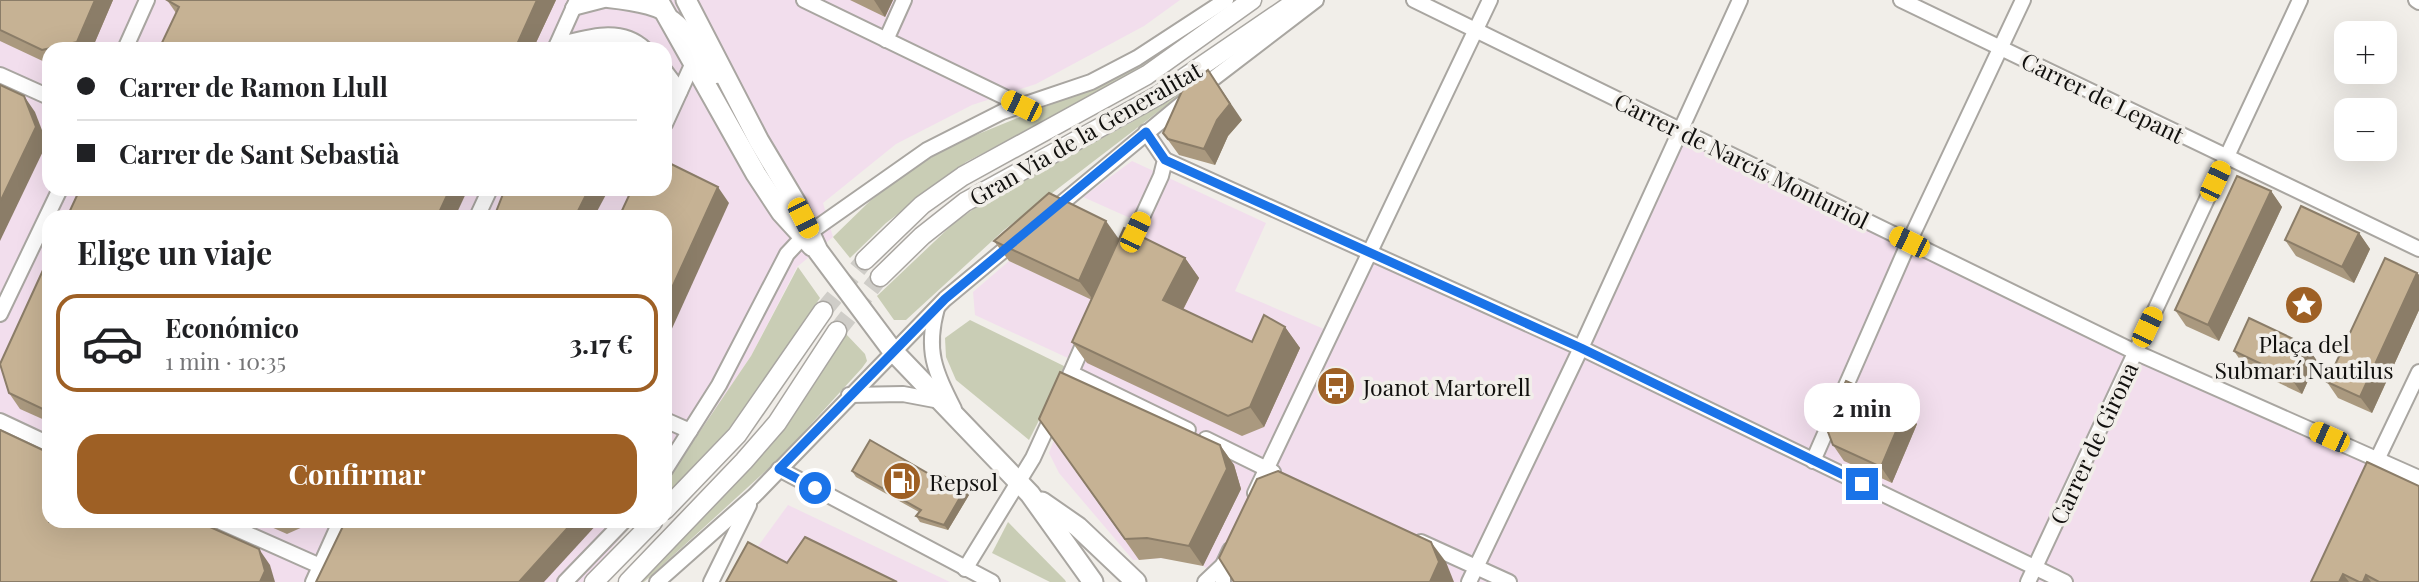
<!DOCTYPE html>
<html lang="es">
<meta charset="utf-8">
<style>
:root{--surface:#fff;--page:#f6f6f6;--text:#202124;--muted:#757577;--line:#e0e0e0;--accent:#9e6025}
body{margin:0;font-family:"Playfair Display",serif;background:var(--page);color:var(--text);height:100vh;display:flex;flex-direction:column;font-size:26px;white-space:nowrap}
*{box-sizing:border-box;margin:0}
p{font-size:23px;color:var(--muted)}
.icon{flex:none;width:38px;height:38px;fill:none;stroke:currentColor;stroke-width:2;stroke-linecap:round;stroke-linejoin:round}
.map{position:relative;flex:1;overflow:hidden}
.drawer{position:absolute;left:42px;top:210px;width:630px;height:318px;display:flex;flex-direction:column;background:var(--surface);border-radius:21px;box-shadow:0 7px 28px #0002}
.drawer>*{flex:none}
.guide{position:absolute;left:42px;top:42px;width:630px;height:154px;border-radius:21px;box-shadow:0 7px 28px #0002;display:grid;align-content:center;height:154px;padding:0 35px;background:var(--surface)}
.fabs{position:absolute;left:2334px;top:21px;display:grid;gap:14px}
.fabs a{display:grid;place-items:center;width:63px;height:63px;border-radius:14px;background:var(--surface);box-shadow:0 7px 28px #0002;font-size:35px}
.end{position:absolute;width:32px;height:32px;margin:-16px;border:9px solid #1a73e8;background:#fff;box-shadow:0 0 0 4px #fff}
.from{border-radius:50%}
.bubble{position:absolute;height:49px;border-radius:21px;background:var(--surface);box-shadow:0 7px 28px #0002;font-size:23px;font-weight:700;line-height:49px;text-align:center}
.car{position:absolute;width:21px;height:42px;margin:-21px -10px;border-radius:9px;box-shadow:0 0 5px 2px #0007;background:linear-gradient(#f5c518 24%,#345 0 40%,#f5c518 0 76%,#345 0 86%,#f5c518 0)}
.guide b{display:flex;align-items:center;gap:24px;height:66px;font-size:26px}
.guide b+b{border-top:2px solid var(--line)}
.guide i{width:18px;height:18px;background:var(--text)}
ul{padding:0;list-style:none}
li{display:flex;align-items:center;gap:21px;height:98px;margin:0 14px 10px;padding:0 21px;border:4px solid transparent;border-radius:21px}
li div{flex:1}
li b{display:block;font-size:26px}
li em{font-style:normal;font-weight:700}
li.on{border-color:var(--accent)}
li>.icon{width:63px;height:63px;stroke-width:1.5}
h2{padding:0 35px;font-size:32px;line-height:84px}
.primary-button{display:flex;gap:14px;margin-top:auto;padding:14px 35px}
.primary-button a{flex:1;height:80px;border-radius:21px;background:var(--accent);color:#fff;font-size:28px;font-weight:700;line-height:80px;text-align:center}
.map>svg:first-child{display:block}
.industrial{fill:#f2deed;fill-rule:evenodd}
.green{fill:#c9cdb5}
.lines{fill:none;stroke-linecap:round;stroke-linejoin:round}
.tertiary-tunnel{stroke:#cfcdc8;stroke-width:18;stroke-dasharray:18 9;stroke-linecap:butt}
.minor-casing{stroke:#a9a6a1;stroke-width:18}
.tertiary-casing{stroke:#a9a6a1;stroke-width:21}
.secondary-casing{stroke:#a9a6a1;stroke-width:23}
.minor{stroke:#fff;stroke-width:14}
.tertiary{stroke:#fff;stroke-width:18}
.secondary{stroke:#fff;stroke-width:19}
.wall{fill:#aa997f}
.shaded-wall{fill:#8b7d68}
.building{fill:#c6b294;stroke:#8b7d68;stroke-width:2}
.route{stroke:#1a73e8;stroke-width:9}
.labels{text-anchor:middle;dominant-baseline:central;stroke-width:7;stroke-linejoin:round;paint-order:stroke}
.street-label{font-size:23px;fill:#11100e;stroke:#f1eee9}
.poi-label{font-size:23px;fill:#11100e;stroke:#f1eee9;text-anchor:start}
</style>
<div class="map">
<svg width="2419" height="582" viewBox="0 0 2419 582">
<rect width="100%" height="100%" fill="#f1eee9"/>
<!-- industrial -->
<g class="industrial">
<path d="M0 0H1180L1144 26 1036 84 972 105 896 144 823 203 833 237 797 267 751 356 665 483V217H49V522H634L583 582H0ZM49 49H665V189H49Z"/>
<polygon points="1679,130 2419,482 2419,582 1228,582 1203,566 1183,561 1161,558 1133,560 1059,473 1049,453 1083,365 975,315 973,292 1009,261 1109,307 1148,226 1083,197 1132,161 1266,223 1235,291 1331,332 1370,252 1581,348"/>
<polygon points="788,505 950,582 732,582"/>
</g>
<!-- green -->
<g class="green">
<polygon points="1185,38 1105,90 966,162 886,223 850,258 833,237 870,201 912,169 954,144 1113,79"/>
<polygon points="1197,82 1004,230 906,320 894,320 877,296 954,223 992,196 1130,123"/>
<polygon points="798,267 820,298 736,421 665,497 665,483 751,356"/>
<polygon points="970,320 1066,367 1029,440 956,380 946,357 945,338"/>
<polygon points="846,334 865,354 867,361 862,368 781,457 644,582 638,582 773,443"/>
<polygon points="1008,522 1065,580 1066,582 1050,582 992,553"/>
</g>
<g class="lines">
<!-- tertiary-tunnel -->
<g class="tertiary-tunnel">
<polyline points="823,311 865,260"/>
<polyline points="837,331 880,277"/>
</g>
<defs>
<g id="minor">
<path d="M608 0C675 7 682 20 716 76"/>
<polyline points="804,0 1021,105"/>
<polyline points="1414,0 2135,352 2419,478"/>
<polyline points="1901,0 2419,249"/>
<polyline points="2416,0 2419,2"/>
<polyline points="573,8 604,0"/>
<polyline points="886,40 904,0"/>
<path d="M557 45C586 38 620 25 645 49"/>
<polyline points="125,49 147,0"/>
<polyline points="555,49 577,0"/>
<polyline points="665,71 680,91"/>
<polyline points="0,75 49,97"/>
<polyline points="665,124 692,65"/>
<polyline points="1165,160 1581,348 2065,582"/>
<polyline points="1051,212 1201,88 1316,0"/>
<polyline points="477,217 490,189"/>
<polyline points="1127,250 1161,176 1165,160 1146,132"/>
<path d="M937 308C925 351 935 371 954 409"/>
<polyline points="0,314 60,189"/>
<polyline points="1071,373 1188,430"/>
<polyline points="1062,393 1086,338"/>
<polyline points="849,395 903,394 940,401"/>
<polyline points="665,420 690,431"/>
<polyline points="0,421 49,444"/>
<polyline points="1206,439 1273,472"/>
<polyline points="1813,461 1909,242 2023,0"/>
<polyline points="2374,466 2419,372"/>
<polyline points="779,469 992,582"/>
<polyline points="665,470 719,385 787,254 802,238 927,150 1002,112 1091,82 1137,58 1226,0"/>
<polyline points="1255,493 1490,0"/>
<polyline points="221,522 320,566"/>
<polyline points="1421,542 1509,582"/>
<polyline points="965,569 1033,458 1054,412"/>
<polyline points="313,582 340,522"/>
<polyline points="565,582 623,522"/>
<polyline points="657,582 754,496 945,299 1016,240"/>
<polyline points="711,582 749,505"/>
<polyline points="1205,582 1223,565"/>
<polyline points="1223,582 1223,565 1230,550"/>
<polyline points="1469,582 1581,348 1740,0"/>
<polyline points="2028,582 2300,0"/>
</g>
<g id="tertiary">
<polyline points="865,260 922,205 963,176 1147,75 1252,0"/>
<polyline points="880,277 922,236 965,202 1159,95 1298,0"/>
<polyline points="665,510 737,435 823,311"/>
<polyline points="594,582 653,522"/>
<polyline points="628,582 744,461 777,423 837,331"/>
</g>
<g id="secondary">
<polyline points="658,0 756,174 781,212 812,246"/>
<polyline points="686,0 759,141 796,203 818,251 892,350 1030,494 1093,582"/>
<polyline points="1042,502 1078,527 1136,582"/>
</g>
</defs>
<!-- minor casing -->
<use href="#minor" class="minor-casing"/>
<!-- tertiary casing -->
<use href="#tertiary" class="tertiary-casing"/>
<!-- secondary casing -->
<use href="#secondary" class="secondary-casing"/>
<!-- minor -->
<use href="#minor" class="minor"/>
<!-- tertiary -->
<use href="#tertiary" class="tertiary"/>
<!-- secondary -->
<use href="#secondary" class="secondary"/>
</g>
<!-- wall -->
<g class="wall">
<polygon points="0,0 113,0 92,49 49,49 49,64 0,41"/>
<polygon points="167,0 556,0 533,49 176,13"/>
<polygon points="850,0 893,0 885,17"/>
<polygon points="1242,120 1228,136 1215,165 1179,155 1163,133"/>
<polygon points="2271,191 2282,207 2219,341 2186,326 2175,310"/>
<polygon points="2359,233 2370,249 2354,283 2296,256 2285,240"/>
<polygon points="1119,240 1185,258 1199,278 1183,310 1252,342 1285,327 1300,348 1264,427 1242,436 1087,363 1072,342 1092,300 1009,261 994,241"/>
<polygon points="49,257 49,422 20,409 9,393"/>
<polygon points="2417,273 2419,275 2419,310 2372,413 2338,398 2327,382"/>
<polygon points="2306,345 2317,361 2302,394 2245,367 2234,351"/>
<polygon points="1039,419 1220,445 1234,465 1241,489 1203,566 1161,558 1139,560"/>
<polygon points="1917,424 1892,483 1844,461 1833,445"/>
<polygon points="852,471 938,479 969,495 948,530 920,522 916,516 919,512 856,477"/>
<polygon points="2419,486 2419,582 2311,582"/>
<polygon points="260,522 314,522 287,534"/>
</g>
<!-- shaded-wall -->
<g class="shaded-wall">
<polygon points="95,0 113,0 92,49 82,49 77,42"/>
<polygon points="537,0 556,0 533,49 515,49"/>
<polygon points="874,0 893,0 885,17"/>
<polygon points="1208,70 1242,120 1228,136 1215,165 1204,149"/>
<polygon points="24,96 35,112 47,143 0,241 0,202"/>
<polygon points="718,187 729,203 665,344 665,303"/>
<polygon points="450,189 468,189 455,217 437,217"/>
<polygon points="589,189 609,189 594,217 575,217"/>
<polygon points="2271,191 2282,207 2219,341 2208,325"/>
<polygon points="1106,221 1121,242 1094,301 1079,281"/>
<polygon points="2359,233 2370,249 2354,283 2342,267"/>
<polygon points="1185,258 1199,278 1177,321 1163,300"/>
<polygon points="2417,273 2419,275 2419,310 2372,413 2360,397"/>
<polygon points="1285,327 1300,348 1264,427 1250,407"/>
<polygon points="2306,345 2317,361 2302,394 2291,378"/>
<polygon points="1906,408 1917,424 1892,483 1881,467"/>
<polygon points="1220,445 1234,465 1241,489 1203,566 1189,546"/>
<polygon points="965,489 969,495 948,530 944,525"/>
<polygon points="573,522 599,522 544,582 519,582"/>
<polygon points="1431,542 1446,562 1454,582 1430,582"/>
<polygon points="259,549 270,565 275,582 260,582"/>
<polygon points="2343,574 2349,582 2339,582"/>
<polygon points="2366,575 2371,582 2363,582"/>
</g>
<!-- building -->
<g class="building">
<polygon points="0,0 95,0 77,42 42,50 0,30"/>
<polygon points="167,0 537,0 515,49 159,49 179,7"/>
<polygon points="1208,70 1230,104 1217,120 1204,149 1168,139 1163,133 1182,91"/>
<polygon points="0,85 24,96 36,127 0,202"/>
<polygon points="665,161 718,187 665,303 665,217 619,217 632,189 665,189"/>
<polygon points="2237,176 2271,191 2208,325 2175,310"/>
<polygon points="80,189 450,189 437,217 67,217"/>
<polygon points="505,189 589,189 575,217 494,217"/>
<polygon points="1049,193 1106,221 1079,281 994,241"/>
<polygon points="2301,206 2359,233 2342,267 2285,240"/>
<polygon points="1124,228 1185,258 1163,300 1252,342 1264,315 1285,327 1250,407 1228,416 1072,342"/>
<polygon points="49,257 49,412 9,393 0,364"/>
<polygon points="2385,258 2417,273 2360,397 2327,382"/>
<polygon points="2249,318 2306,345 2291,378 2234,351"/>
<polygon points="1060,372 1220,445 1227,469 1189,546 1147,538 1125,539 1039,419"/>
<polygon points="1846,381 1906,408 1881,467 1833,445 1825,424"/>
<polygon points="0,430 49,453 49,522 199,522 259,549 265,571 260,582 0,582"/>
<polygon points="870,440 938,479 940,474 965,489 944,525 916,516 921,510 852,471"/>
<polygon points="2367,462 2419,486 2419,582 2379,582 2366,575 2363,582 2359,582 2343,574 2339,582 2311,582"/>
<polygon points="1278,471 1431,542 1439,562 1430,582 1234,582 1219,558 1257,479"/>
<polygon points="345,522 573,522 519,582 316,582"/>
<polygon points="805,537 897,582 726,582 748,542 787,563"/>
</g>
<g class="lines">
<!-- route -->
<polyline class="route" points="815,488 779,469 945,299 1146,132 1165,160 1581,348 1862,484"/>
</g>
<!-- icons -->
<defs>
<symbol id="sight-disc" viewBox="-11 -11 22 22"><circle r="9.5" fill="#9e6025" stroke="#f1eee9"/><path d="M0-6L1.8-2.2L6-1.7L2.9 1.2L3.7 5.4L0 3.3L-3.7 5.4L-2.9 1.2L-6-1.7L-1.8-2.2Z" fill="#fff"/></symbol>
<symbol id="bus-disc" viewBox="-11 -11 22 22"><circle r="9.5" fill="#9e6025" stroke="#f1eee9"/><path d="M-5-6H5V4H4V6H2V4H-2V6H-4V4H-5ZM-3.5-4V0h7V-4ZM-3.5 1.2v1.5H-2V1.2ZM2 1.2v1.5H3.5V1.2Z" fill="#fff"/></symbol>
<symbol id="fuel-disc" viewBox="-11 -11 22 22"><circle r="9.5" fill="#9e6025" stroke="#f1eee9"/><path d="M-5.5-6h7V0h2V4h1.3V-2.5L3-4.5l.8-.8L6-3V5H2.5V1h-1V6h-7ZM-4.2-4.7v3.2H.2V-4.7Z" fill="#fff"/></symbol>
</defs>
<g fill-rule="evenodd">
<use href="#sight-disc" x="2282" y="283" width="44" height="44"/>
<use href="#bus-disc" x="1314" y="364" width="44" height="44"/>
<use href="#fuel-disc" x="880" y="459" width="44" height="44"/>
</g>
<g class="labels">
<!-- street labels -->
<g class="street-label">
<text transform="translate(2103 97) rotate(26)">Carrer de Lepant</text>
<text transform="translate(1085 133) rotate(-30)">Gran Via de la Generalitat</text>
<text transform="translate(1742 160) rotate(26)">Carrer de Narcís Monturiol</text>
<text transform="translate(2093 443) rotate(-65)">Carrer de Girona</text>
</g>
<!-- poi labels -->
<g class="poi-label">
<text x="2304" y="343" text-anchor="middle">Plaça del<tspan x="2304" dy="26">Submarí Nautilus</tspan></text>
<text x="1363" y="386">Joanot Martorell</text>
<text x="929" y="481">Repsol</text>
</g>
</g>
</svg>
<div class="fabs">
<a>+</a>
<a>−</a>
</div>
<i class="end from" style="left:815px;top:488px"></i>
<i class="end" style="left:1862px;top:484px"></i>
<div class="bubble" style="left:1804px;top:383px;width:116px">2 min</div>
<i class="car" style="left:1021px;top:106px;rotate:296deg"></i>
<i class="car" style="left:2215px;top:181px;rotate:25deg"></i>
<i class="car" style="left:803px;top:218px;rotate:153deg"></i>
<i class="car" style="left:1135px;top:232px;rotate:25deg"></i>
<i class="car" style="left:1909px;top:242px;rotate:296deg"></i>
<i class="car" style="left:2147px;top:327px;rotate:25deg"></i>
<i class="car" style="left:2329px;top:437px;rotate:294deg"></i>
<div class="guide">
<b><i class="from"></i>Carrer de Ramon Llull</b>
<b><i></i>Carrer de Sant Sebastià</b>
</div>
<section class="drawer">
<h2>Elige un viaje</h2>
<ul>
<li class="on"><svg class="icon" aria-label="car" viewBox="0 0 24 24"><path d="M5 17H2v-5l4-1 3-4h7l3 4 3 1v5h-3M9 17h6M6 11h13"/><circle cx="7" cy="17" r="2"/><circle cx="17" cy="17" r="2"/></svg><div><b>Económico</b><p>1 min · 10:35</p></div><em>3.17 €</em></li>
</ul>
<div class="primary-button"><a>Confirmar</a></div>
</section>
</div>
